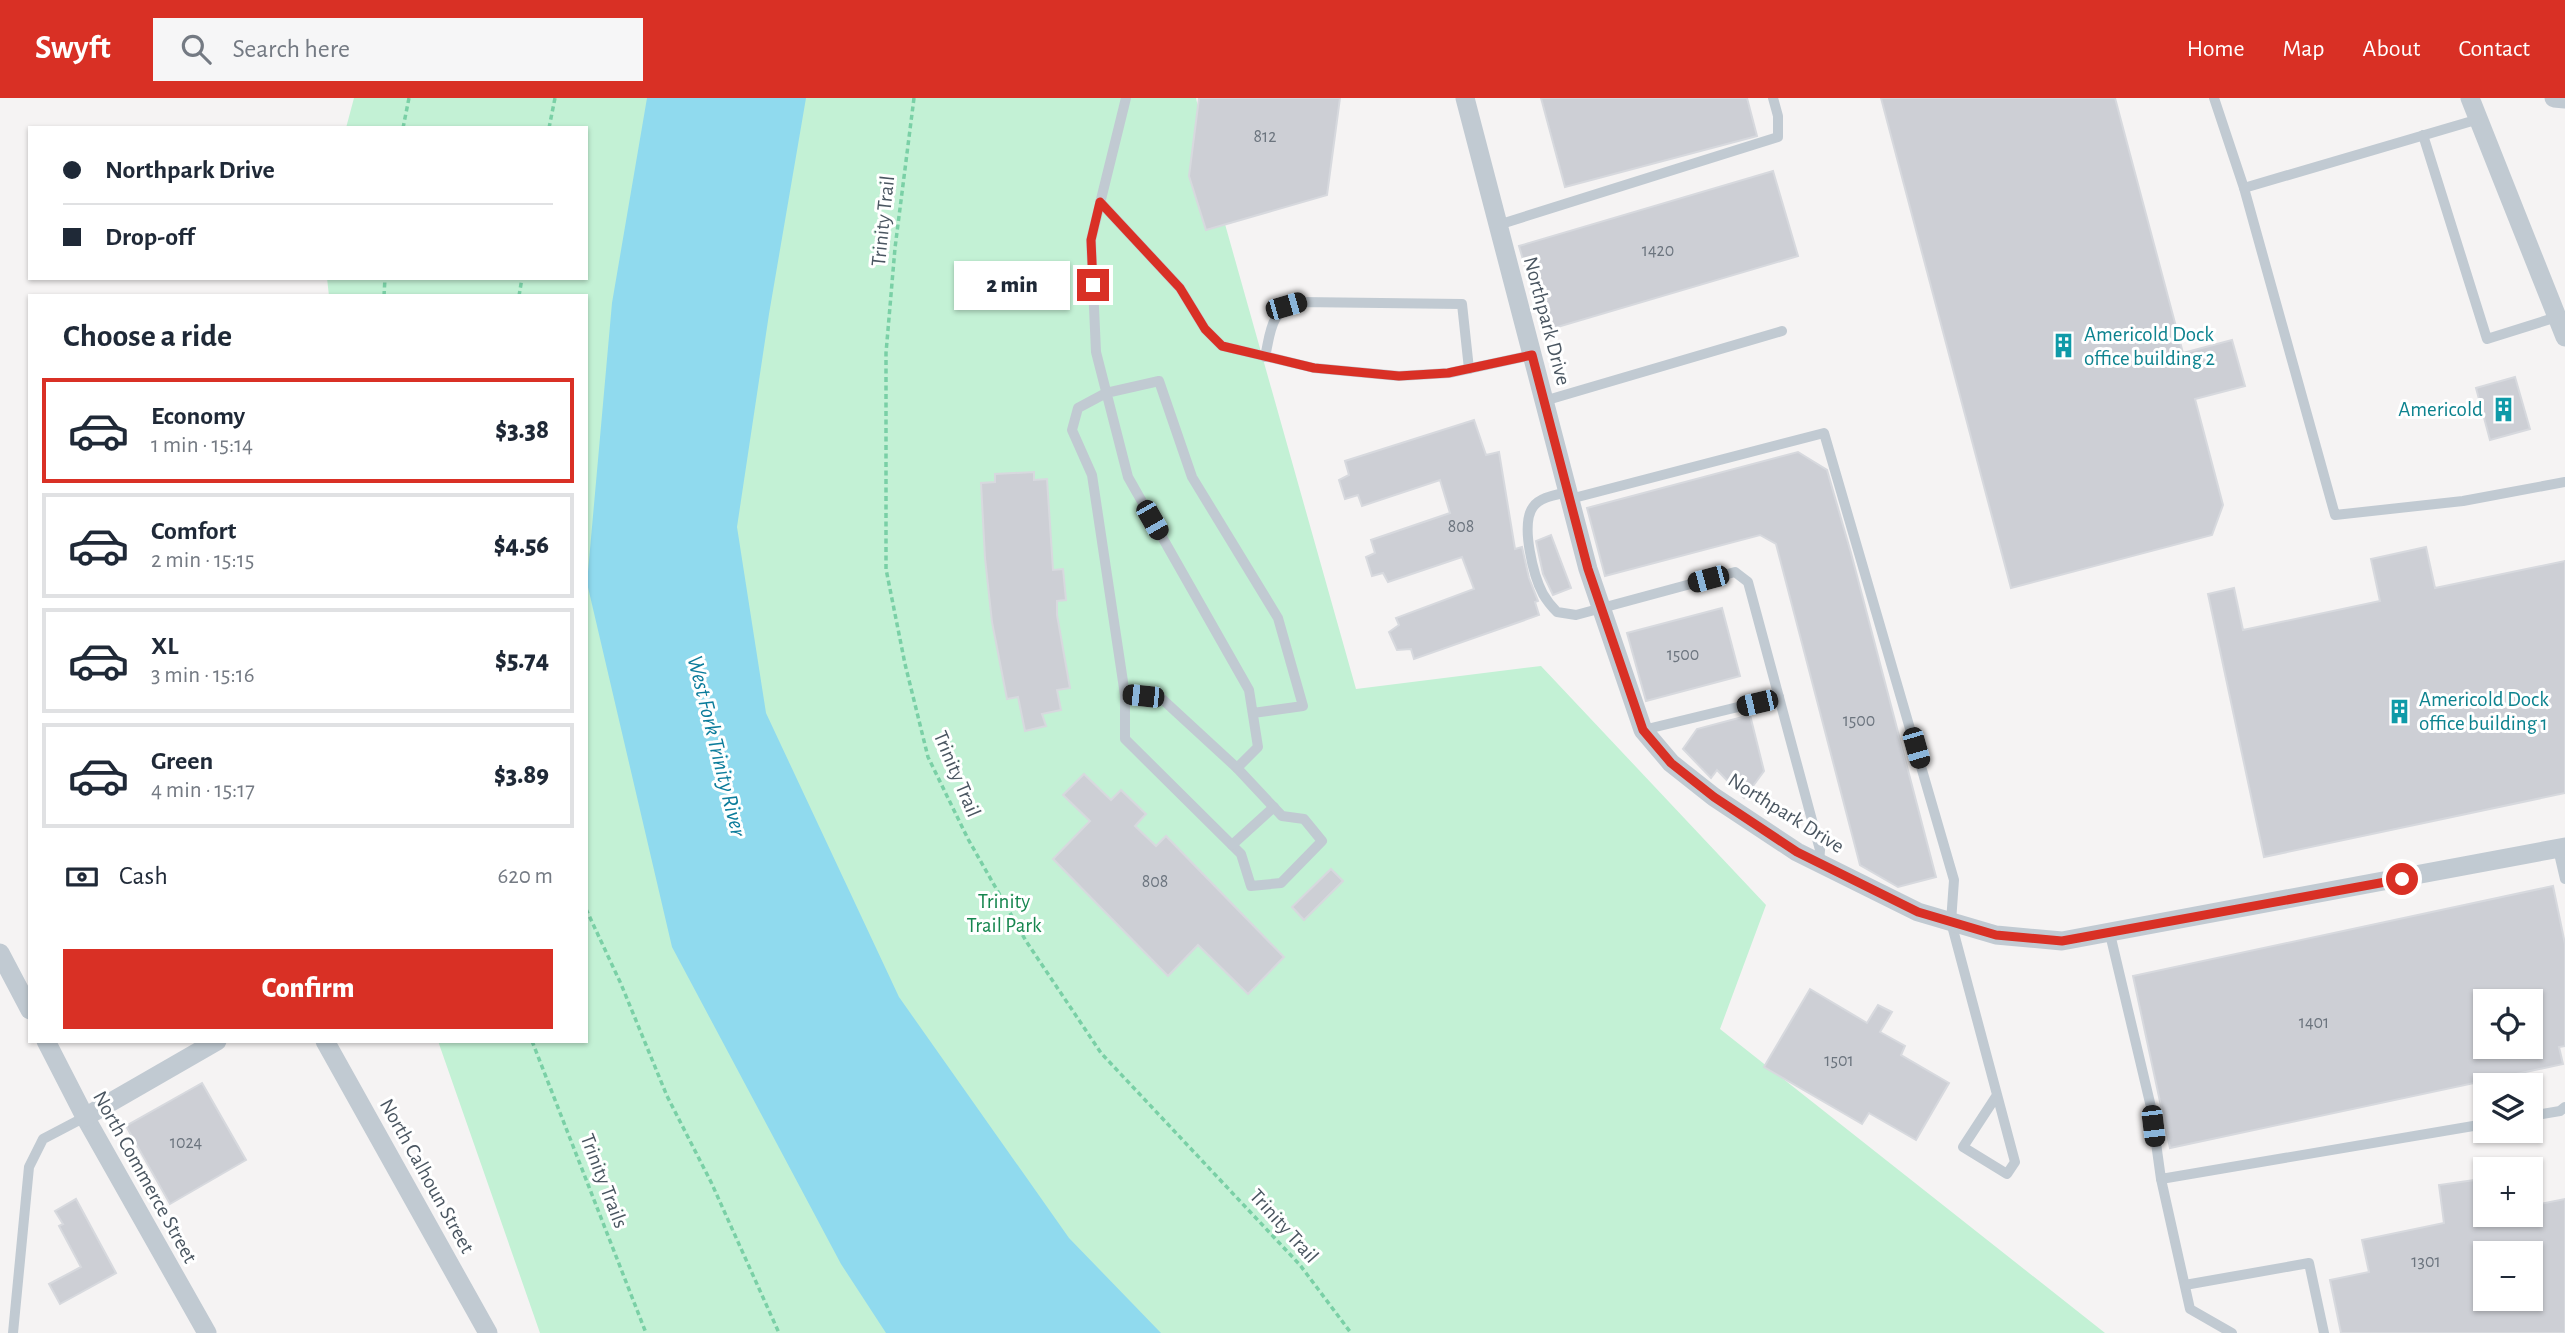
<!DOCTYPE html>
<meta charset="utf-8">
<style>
:root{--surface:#fff;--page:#f6f6f7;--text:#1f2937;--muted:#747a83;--line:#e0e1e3;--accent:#d93025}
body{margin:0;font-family:"Alegreya Sans",sans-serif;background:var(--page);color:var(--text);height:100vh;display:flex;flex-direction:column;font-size:26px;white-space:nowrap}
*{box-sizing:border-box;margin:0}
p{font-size:23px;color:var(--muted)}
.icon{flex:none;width:38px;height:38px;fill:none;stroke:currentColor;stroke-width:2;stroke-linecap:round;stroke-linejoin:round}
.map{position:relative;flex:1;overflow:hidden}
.drawer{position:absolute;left:28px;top:196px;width:560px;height:749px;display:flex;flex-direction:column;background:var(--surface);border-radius:0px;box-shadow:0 2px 5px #0004}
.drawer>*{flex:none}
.hud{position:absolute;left:28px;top:28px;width:560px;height:154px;border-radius:0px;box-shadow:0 2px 5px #0004;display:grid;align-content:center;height:154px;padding:0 35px;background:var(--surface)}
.fabs{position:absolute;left:2473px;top:891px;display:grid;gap:14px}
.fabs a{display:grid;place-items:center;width:70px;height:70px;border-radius:0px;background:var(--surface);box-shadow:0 2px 5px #0004;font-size:35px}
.end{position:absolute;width:32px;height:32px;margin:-16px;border:9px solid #d93025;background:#fff;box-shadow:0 0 0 4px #fff}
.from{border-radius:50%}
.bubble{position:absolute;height:49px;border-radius:0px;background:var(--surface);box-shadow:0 2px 5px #0004;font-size:23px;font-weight:800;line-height:49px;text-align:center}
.car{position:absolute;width:21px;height:42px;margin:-21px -10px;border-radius:9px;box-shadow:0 0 5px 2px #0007;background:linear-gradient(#222 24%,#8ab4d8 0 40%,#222 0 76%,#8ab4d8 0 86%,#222 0)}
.hud b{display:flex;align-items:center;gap:24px;height:66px;font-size:26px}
.hud b+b{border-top:2px solid var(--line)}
.hud i{width:18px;height:18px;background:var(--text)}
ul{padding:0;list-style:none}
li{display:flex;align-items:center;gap:21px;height:105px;margin:0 14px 10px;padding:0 21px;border:4px solid var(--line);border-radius:0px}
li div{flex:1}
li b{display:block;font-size:26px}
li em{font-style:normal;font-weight:800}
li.active{border-color:var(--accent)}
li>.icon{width:63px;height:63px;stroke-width:1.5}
h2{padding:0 35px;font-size:32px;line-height:84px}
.pay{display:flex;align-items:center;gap:18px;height:77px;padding:0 35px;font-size:26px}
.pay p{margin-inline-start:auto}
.primary-button{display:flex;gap:14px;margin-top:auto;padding:14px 35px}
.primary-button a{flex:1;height:80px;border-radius:0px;background:var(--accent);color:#fff;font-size:28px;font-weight:800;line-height:80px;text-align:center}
header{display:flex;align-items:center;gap:42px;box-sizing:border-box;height:98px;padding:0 35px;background:var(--accent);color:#fff}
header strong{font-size:33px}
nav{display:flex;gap:38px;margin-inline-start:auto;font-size:24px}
.search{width:490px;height:63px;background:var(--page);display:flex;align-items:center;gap:18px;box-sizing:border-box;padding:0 24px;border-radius:0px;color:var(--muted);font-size:26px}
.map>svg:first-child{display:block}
.green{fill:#c3f1d5}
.water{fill:#90daee}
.building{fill:#cdcfd5;stroke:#d7d9de;stroke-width:2;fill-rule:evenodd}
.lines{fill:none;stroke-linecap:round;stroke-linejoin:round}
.path{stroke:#7ad0a6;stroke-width:3.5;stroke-dasharray:5 3.5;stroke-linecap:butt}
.service{stroke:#c1cad2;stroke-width:10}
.minor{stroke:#c1cad2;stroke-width:19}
.route{stroke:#d93025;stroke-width:9}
.labels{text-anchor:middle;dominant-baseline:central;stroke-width:6;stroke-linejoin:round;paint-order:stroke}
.number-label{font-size:18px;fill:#6b747e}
.street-label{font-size:21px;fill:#4a5661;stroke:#fff}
.culture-label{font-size:21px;fill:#0d838f;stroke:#fff;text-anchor:start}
.park-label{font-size:21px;fill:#17864f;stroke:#fff}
.water-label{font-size:23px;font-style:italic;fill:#0c7c9b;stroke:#fff}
</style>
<header>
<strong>Swyft</strong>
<div class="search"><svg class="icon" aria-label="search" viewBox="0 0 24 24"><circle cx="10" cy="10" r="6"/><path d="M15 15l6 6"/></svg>Search here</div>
<nav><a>Home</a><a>Map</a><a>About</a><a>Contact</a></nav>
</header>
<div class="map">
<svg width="2565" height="1235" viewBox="0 0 2565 1235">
<rect width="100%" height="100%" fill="#f5f3f3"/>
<!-- green -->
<polygon class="green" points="354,0 1196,0 1223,119 1356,591 1541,568 1766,807 1720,931 2105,1235 540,1235 438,943 586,943 586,198 329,198 327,180 586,180 586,30 346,30"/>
<!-- water -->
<polygon class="water" points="647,0 806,0 769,216 737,429 766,615 899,899 1069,1140 1161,1235 886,1235 841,1166 672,849 587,485 612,205"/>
<!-- building -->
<g class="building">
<polygon points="1199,0 1340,0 1327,97 1206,132 1189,78"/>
<polygon points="1541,0 1747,0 1757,38 1565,89"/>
<polygon points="1881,0 2115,0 2183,255 2232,242 2245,288 2195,301 2223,407 2212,437 2011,490"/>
<polygon points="1773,73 1798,158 1544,233 1519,148"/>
<polygon points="2515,279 2530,331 2490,342 2476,290"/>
<polygon points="1474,322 1486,357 1499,354 1515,451 1522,449 1529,480 1538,503 1535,504 1539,517 1414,561 1411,551 1397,552 1389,534 1399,527 1396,520 1474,491 1462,459 1388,484 1383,475 1372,478 1366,459 1375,455 1371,442 1450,415 1440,382 1362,408 1358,397 1345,401 1339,382 1349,377 1345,363"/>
<polygon points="1798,354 1827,372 1851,455 1936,779 1898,789 1860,767 1776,446 1760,437 1605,478 1587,410"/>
<polygon points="1034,374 1034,382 1047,381 1053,472 1063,471 1066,502 1057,503 1057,517 1070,590 1057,592 1061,612 1042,616 1046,628 1025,633 1018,599 1007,601 992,524 985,460 981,385 995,384 995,376"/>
<polygon points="1551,437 1571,490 1553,497 1543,476 1536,443"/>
<polygon points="2426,449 2435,490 2565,463 2565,695 2264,759 2208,496 2234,490 2243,532 2380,503 2371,461"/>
<polygon points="1722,510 1740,578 1646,603 1627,535"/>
<polygon points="1750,617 1764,673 1744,700 1717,672 1711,680 1683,651 1697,631"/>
<polygon points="1084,676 1111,702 1121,692 1146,716 1135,728 1156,748 1166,738 1284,859 1248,896 1198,847 1168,878 1053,761 1090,723 1063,697"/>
<polygon points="1331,771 1343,783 1304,822 1292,809"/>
<path d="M2553 788 2565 846V948L2559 949 2563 966 2170 1050 2133 878ZM2485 903H2530V948H2485Z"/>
<polygon points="1810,891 1867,925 1878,907 1892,914 1880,934 1905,948 1901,957 1949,985 1916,1042 1869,1015 1862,1026 1764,969"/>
<polygon points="202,985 246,1062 170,1106 126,1028"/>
<path d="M2482 1081 2485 1116H2530V1108L2565 1101V1235H2341L2330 1182 2369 1174 2362 1142 2444 1125 2439 1087ZM2485 1155H2530V1200H2485Z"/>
<polygon points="76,1101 116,1175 60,1206 49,1186 81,1169 59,1128 63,1126 55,1113"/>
</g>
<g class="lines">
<!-- path -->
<g class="path">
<polyline points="914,0 895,150 886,255 886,471 905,566 928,659 968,741 1026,843 1101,955 1300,1167 1351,1235"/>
<polyline points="403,30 409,0"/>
<polyline points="549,30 555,0"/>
<polyline points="384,198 385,180"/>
<polyline points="519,198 522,180"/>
<polyline points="586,811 621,886 667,998 711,1084 779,1235"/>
<polyline points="532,943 646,1235"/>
</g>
<!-- service -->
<g class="service">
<polyline points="1126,0 1091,142 1096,254 1128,379 1249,592 1258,649 1237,670 1161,600 1125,597 1092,377 1072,332 1078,310 1106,295 1159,283 1192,379 1278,520 1303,608 1253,615"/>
<polyline points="2214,0 2244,90"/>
<polyline points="2479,21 2244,90 2335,417 2463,403 2565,384"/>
<polyline points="2423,37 2487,241 2557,219"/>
<polyline points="1100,104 1180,190 1205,231 1222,248 1314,270 1399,278 1449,275 1532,257"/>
<polyline points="1498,127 1778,39 1778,18 1773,0"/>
<path d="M1265 259C1271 232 1270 212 1300 204L1462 206 1469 271"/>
<polyline points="1544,303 1782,233"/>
<path d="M1568 394C1556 397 1540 399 1533 409 1520 427 1534 479 1543 496 1547 503 1552 509 1557 514L1576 517 1735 474 1748 484 1820 752 1819 765"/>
<polyline points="1570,401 1824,335 1954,782 1951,824 2015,1064 2007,1076 1963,1049 1997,997"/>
<polyline points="1125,597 1125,641 1241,756 1251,788 1281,785 1322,743 1304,721 1282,718 1237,670"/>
<polyline points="1643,632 1779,599"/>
<polyline points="1232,747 1274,709"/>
<polyline points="2558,751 2565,781"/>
<polyline points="2110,836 2151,1009 2161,1081 2485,1026"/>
<polyline points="2530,1018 2560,1013 2565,1009"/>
<polyline points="2161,1081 2190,1211 2232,1235"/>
<polyline points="2185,1187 2309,1165 2324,1235"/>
<polyline points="13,1235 29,1069 43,1041 85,1019"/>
</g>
<!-- minor -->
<g class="minor">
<polyline points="1465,0 1588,471 1643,632 1671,665 1714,699 1797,754 1918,814 1996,837 2062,843 2565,749"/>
<polyline points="2470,0 2565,239"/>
<polyline points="2554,0 2565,1"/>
<polyline points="0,855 30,912"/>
<polyline points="46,943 85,1019 207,1235"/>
<polyline points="325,943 488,1235"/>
<polyline points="85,1019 217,943"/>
</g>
</g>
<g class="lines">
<!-- route -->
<polyline class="route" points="1093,187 1091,142 1100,104 1180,190 1205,231 1222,248 1314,270 1399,278 1448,275 1532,257 1588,471 1643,632 1671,665 1714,699 1797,754 1918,814 1996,837 2062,843 2402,781"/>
</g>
<!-- icons -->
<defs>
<symbol id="building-bare" viewBox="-9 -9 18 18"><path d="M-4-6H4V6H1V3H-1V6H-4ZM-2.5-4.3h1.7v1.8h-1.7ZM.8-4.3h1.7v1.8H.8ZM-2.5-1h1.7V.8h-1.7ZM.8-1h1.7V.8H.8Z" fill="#0f9aa8" stroke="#fff" stroke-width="2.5" paint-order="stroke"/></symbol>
</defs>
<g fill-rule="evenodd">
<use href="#building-bare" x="2046" y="230" width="35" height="35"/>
<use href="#building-bare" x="2486" y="294" width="35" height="35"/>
<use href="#building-bare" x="2382" y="596" width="35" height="35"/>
</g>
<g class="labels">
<!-- number labels -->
<g class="number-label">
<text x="1265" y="39">812</text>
<text x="1658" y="153">1420</text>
<text x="1461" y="429">808</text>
<text x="1683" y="557">1500</text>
<text x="1859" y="623">1500</text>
<text x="1155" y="784">808</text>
<text x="2314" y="925">1401</text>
<text x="1839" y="963">1501</text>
<text x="186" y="1045">1024</text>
<text x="2426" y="1164">1301</text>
</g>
<!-- street labels -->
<g class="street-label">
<text transform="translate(883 123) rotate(-84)">Trinity Trail</text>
<text transform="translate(1547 223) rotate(75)">Northpark Drive</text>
<text transform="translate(957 676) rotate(67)">Trinity Trail</text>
<text transform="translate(1786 715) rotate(32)">Northpark Drive</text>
<text transform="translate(427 1078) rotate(61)">North Calhoun Street</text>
<text transform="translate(145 1079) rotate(61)">North Commerce Street</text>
<text transform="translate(604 1083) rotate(69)">Trinity Trails</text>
<text transform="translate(1284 1128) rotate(48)">Trinity Trail</text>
</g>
<!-- culture labels -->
<g class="culture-label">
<text x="2084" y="236">Americold Dock<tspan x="2084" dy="24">office building 2</tspan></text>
<text x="2483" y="311" text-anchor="end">Americold</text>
<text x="2419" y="601">Americold Dock<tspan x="2419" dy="24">office building 1</tspan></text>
</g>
<!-- park labels -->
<g class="park-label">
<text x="1004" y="803">Trinity<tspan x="1004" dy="24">Trail Park</tspan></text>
</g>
<!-- water labels -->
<g class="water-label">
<text transform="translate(716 648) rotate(76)">West Fork Trinity River</text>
</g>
</g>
</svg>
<div class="fabs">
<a><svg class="icon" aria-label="locate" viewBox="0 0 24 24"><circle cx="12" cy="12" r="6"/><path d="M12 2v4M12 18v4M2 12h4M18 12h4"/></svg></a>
<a><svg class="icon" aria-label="layers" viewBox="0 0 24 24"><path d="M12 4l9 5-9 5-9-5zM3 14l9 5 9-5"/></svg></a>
<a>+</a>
<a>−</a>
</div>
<i class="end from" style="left:2402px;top:781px"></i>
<i class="end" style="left:1093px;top:187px"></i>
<div class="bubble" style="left:954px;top:163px;width:116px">2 min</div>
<i class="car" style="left:1286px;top:208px;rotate:74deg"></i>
<i class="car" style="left:1152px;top:422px;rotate:150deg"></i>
<i class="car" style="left:1708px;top:481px;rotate:255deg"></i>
<i class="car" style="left:1143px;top:598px;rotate:276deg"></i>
<i class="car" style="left:1757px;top:605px;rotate:257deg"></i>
<i class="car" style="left:1916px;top:650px;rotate:164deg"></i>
<i class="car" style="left:2153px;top:1028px;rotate:173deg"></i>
<div class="hud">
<b><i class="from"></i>Northpark Drive</b>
<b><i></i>Drop-off</b>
</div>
<section class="drawer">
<h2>Choose a ride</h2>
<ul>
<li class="active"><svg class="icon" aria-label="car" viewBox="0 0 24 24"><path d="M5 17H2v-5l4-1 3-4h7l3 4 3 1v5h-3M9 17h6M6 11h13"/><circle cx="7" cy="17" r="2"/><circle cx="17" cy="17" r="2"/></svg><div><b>Economy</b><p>1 min · 15:14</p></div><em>$3.38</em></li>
<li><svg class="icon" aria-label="car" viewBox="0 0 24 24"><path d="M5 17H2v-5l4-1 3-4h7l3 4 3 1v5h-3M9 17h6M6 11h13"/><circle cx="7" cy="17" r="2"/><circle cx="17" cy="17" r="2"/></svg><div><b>Comfort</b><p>2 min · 15:15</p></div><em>$4.56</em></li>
<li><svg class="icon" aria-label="car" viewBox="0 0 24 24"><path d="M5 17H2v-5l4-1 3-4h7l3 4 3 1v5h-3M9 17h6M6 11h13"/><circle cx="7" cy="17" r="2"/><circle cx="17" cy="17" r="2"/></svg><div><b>XL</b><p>3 min · 15:16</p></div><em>$5.74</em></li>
<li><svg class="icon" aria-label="car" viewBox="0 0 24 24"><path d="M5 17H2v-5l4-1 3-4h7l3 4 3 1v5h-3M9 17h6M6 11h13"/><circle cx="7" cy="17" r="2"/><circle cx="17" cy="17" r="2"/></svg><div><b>Green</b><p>4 min · 15:17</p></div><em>$3.89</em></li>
</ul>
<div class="pay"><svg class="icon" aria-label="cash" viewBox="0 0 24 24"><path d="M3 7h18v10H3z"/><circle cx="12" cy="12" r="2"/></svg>Cash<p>620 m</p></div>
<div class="primary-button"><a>Confirm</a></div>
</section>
</div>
